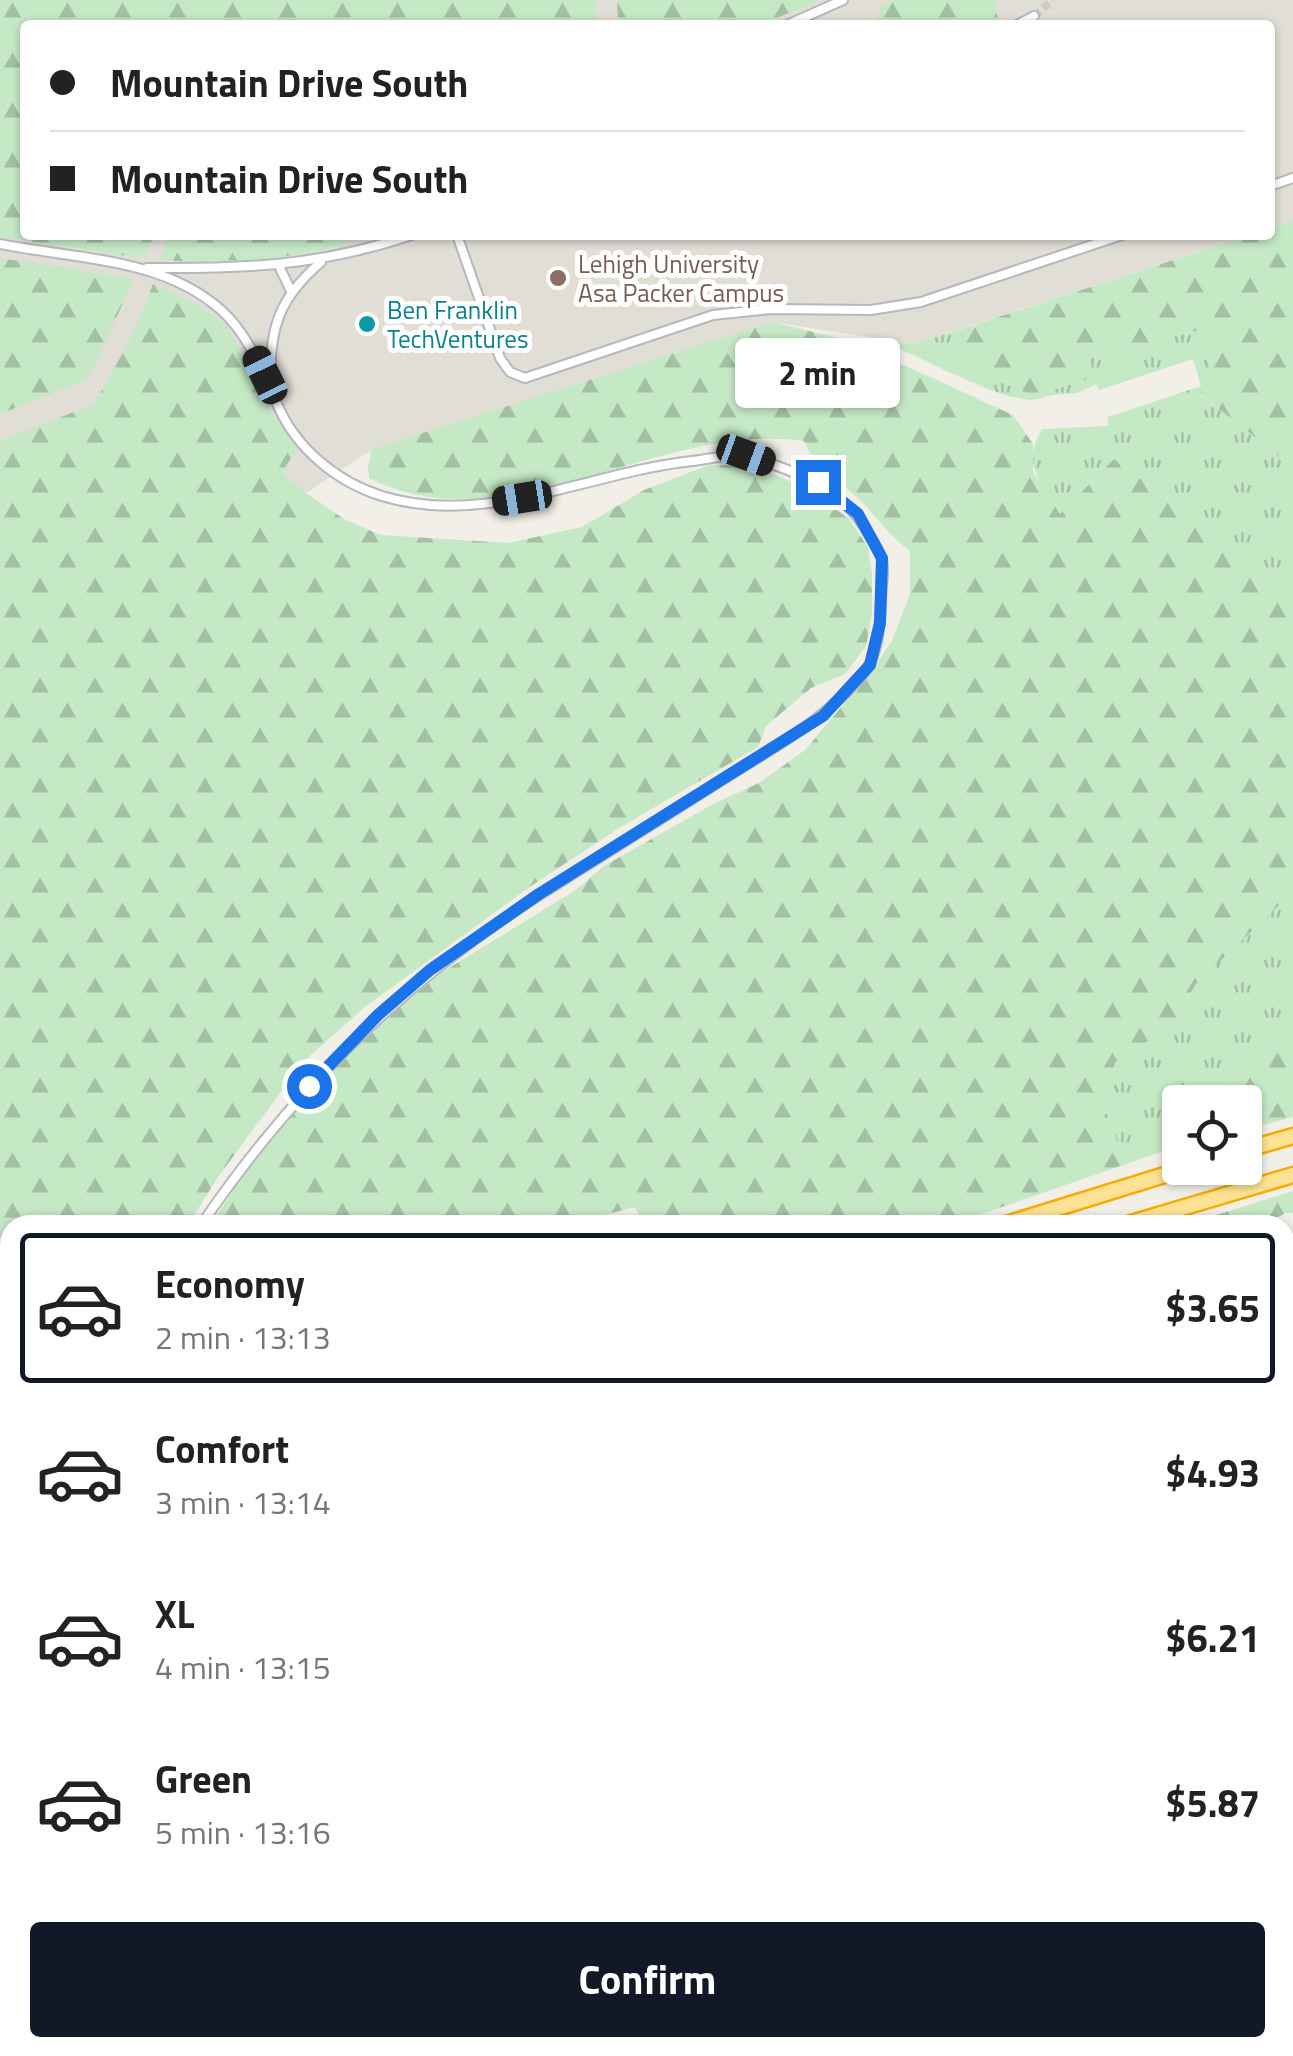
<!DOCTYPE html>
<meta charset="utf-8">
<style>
:root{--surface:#fff;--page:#f2f2f2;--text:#222;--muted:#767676;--line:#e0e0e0;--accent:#111827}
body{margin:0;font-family:"Titillium Web",sans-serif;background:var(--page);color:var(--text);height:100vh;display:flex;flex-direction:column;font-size:38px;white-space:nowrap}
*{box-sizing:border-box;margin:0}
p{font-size:32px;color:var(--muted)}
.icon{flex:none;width:55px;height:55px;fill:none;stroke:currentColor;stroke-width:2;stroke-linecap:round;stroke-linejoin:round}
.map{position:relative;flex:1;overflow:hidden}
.drawer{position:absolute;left:0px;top:1215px;width:1295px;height:842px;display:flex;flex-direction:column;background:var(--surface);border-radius:30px 30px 0 0;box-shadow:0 2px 8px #0004}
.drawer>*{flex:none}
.banner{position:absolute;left:20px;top:20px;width:1255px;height:220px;border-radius:10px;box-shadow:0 2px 8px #0004;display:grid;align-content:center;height:220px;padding:0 30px;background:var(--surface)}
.buttons{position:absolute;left:1162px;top:1085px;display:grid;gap:20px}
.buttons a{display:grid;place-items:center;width:100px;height:100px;border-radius:10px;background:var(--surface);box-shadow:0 2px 8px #0004;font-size:50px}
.end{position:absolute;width:45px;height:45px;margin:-22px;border:12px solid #1a73e8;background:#fff;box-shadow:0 0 0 5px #fff}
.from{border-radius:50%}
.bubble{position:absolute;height:70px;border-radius:10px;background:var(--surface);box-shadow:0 2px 8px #0004;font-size:32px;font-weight:700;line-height:70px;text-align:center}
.car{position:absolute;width:30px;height:60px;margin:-30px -15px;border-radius:12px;box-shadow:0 0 8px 2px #0007;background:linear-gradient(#222 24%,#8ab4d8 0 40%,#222 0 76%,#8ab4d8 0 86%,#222 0)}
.banner b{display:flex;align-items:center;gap:35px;height:95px;font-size:38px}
.banner b+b{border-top:2px solid var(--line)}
.banner i{width:25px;height:25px;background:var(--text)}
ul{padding:18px 0 0;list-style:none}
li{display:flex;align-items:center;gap:30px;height:150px;margin:0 20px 15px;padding:0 10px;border:5px solid transparent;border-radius:10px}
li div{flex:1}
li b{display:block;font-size:38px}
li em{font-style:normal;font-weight:700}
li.selected{border-color:var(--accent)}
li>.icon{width:90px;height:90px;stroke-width:1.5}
.cta{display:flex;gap:20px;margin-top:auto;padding:20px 30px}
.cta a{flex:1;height:115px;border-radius:10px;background:var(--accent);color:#fff;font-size:40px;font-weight:700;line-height:115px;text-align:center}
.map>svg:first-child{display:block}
.education{fill:#e1ded6}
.grass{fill:url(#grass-tufts)}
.forest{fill:url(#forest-firs)}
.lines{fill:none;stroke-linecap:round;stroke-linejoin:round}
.street-tunnel{stroke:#ccccc8;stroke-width:8;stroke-dasharray:8 4;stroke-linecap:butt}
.street-casing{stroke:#b5b8bc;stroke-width:12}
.secondary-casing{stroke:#b6babf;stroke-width:16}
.highway-casing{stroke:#f9ab00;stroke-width:19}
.street{stroke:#fff;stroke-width:8}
.secondary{stroke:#fff;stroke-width:11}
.highway{stroke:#fde293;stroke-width:14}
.route{stroke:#1a73e8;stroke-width:12}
.education-dot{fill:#8d6e63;stroke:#fff;stroke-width:4}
.culture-dot{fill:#0f9aa8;stroke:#fff;stroke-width:4}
.labels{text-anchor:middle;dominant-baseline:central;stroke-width:10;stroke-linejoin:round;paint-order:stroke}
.education-label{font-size:25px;fill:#785e54;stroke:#fff;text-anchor:start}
.culture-label{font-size:25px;fill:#0d838f;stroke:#fff;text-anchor:start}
</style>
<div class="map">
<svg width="1293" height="2056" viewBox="0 0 1293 2056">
<defs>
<pattern id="grass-tufts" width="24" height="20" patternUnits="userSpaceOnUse" patternTransform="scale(2.5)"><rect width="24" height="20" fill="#c5e8c5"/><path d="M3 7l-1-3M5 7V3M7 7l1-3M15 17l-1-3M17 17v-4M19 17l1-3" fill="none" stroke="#a3c0a4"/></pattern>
<pattern id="forest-firs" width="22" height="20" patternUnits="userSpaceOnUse" patternTransform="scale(2.5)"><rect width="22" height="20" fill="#c5e8c5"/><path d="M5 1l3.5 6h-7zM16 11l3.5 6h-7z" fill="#a3c0a4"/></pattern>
</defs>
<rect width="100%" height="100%" fill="#f1efe8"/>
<!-- education -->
<g class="education">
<polygon points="0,0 1293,0 1293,221 1270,229 1270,25 25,25 25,235 1250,235 913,344 772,322 373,449 306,493 269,461 0,504"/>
<polygon points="1285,1554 1293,1555 1293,2056 288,2056 282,2048 1285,2048"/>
</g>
<!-- grass -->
<g class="grass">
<path d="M958 330 956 365 1089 359 1199 330 1218 391 1200 394 1293 467V591L1114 459 1060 514C1041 484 1021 464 1042 429L1108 426V417L1201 386 1193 359 1099 390 1096 384C1073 397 1076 392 1053 395 1044 396 1039 400 1030 400 986 396 918 353 871 338L913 344Z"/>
<polygon points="1293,892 1293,1020 1209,1102 1180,1102 1180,1134 1164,1151 1126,1164 1105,1109 1115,1062 1170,1027 1196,984"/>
</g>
<!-- forest -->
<g class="forest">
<polygon points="0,0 595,0 597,25 25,25 25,235 154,235 145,256 134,257 0,237"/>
<polygon points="617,0 822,0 758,25 618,25"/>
<polygon points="896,0 994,0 998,19 971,25 874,25 882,6"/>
<polygon points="1293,221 1293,467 1199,393 1217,390 1199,330 1089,359 1094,377 1035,396 956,365 958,330 1250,235 1270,235 1270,229"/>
<polygon points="169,235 349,235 349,244 266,260 174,261 160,257"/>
<polygon points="0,258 134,279 88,379 0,414"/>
<polygon points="153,284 194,302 228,327 272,413 297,449 282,472 306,493 344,519 380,535 508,543 582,527 644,490 709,465 755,466 812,491 849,519 868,547 872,574 872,613 866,646 845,674 811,688 766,726 758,747 619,828 531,886 365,1007 303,1062 218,1177 188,1225 10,1225 10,1402 0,1397 0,441 94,404 133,335"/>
<path d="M772 322 846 340 845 358 861 364 904 365 1013 415 1033 444V472L1060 514 1114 459 1293 591V892L1196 984 1170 1027 1115 1062 1105 1109 1126 1164 950 1225H644L635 1207 567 1225H211L238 1182 296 1109 330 1071 405 1002 447 969 576 890 604 866 715 803 759 783 805 750 870 673 892 641 910 594V551C890 536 881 523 865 505 839 476 823 483 804 441 660 420 506 548 369 478L368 466 372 449Z"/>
<polygon points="1293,1020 1293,1117 1245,1130 1245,1102 1209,1102"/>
<polygon points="1293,1191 1293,1213 1286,1213 1262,1225 1185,1225"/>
<polygon points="1293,1249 1293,1449 1285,1448 1285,1252"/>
<polygon points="10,1497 10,1648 0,1655 0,1503"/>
<polygon points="10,1721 10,1795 0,1800 0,1725"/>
</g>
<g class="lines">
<!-- street-tunnel -->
<polyline class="street-tunnel" points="1034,16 1053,0"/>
<defs>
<g id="street">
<polyline points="787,25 843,0"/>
<polyline points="1017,25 1034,16"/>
<polyline points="1270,186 1293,178"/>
<polyline points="457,235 500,358 510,372 525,378 713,315 770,309 871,310 921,302 1122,235"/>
<path d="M0 244C74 259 162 257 221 310 250 336 262 372 278 406 297 449 337 482 382 496 485 528 590 472 692 461 711 459 735 452 753 458 799 472 844 490 868 533 873 541 880 552 882 560 885 572 881 589 881 601 880 622 879 652 866 670 830 717 779 744 730 775 668 815 604 854 541 894 404 981 292 1091 201 1225"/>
<polyline points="279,266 291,291"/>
<path d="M147 268C243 269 320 266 412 235"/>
<path d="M270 381C270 327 279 298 321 262"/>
<polyline points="0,1883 10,1878"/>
<polyline points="0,2009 10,2035"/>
<polyline points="14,2048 16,2056"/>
<polyline points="179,2048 183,2056"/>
</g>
<g id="secondary">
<polyline points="0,1497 10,1491"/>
<polyline points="1285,1546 1293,1547"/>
<polyline points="275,2048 280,2056"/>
</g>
<g id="highway">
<polyline points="1245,1150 1293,1136"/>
<polyline points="1003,1225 1187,1168"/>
<polyline points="1124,1225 1293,1175"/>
<polyline points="0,1668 10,1664"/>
<polyline points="0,1712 10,1708"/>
</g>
</defs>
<!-- street casing -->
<use href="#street" class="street-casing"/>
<!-- secondary casing -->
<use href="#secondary" class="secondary-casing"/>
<!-- highway casing -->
<use href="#highway" class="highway-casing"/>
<!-- street -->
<use href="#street" class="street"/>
<!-- secondary -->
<use href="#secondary" class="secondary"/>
<!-- highway -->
<use href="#highway" class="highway"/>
</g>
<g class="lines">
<!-- route -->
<polyline class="route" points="309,1086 378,1015 430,970 539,894 823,716 870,665 880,623 882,558 858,514 818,482"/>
</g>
<!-- markers -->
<circle class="education-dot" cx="558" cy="278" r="10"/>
<circle class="culture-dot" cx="367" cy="324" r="10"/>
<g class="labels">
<!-- education labels -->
<g class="education-label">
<text x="578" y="264">Lehigh University<tspan x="578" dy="29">Asa Packer Campus</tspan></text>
</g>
<!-- culture labels -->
<g class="culture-label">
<text x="387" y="310">Ben Franklin<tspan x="387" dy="29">TechVentures</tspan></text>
</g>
</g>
</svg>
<div class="buttons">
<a><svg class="icon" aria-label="locate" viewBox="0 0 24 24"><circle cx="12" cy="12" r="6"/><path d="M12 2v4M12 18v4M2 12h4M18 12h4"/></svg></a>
</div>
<i class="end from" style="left:309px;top:1086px"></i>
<i class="end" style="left:818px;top:482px"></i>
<div class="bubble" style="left:735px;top:338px;width:165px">2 min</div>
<i class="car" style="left:265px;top:375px;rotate:334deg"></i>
<i class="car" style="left:746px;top:455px;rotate:110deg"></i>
<i class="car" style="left:522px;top:498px;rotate:261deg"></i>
<div class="banner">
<b><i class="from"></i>Mountain Drive South</b>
<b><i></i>Mountain Drive South</b>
</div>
<section class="drawer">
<ul>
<li class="selected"><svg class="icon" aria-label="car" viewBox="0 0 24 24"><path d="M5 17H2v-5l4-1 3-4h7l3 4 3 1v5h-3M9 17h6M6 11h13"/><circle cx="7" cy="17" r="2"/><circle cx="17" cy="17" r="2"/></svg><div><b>Economy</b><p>2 min · 13:13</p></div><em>$3.65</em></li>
<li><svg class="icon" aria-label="car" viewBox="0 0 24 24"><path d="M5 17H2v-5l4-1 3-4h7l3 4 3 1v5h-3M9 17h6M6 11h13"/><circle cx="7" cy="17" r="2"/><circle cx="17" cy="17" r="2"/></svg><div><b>Comfort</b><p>3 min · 13:14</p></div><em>$4.93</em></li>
<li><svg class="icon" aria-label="car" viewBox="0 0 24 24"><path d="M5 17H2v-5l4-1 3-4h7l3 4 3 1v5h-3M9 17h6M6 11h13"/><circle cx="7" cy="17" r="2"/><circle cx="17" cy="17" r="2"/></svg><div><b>XL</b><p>4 min · 13:15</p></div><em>$6.21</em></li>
<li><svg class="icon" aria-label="car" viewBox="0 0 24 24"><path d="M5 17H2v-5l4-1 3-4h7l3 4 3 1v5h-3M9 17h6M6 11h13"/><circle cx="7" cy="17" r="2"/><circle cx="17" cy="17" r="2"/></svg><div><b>Green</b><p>5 min · 13:16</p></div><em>$5.87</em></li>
</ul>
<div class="cta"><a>Confirm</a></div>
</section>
</div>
